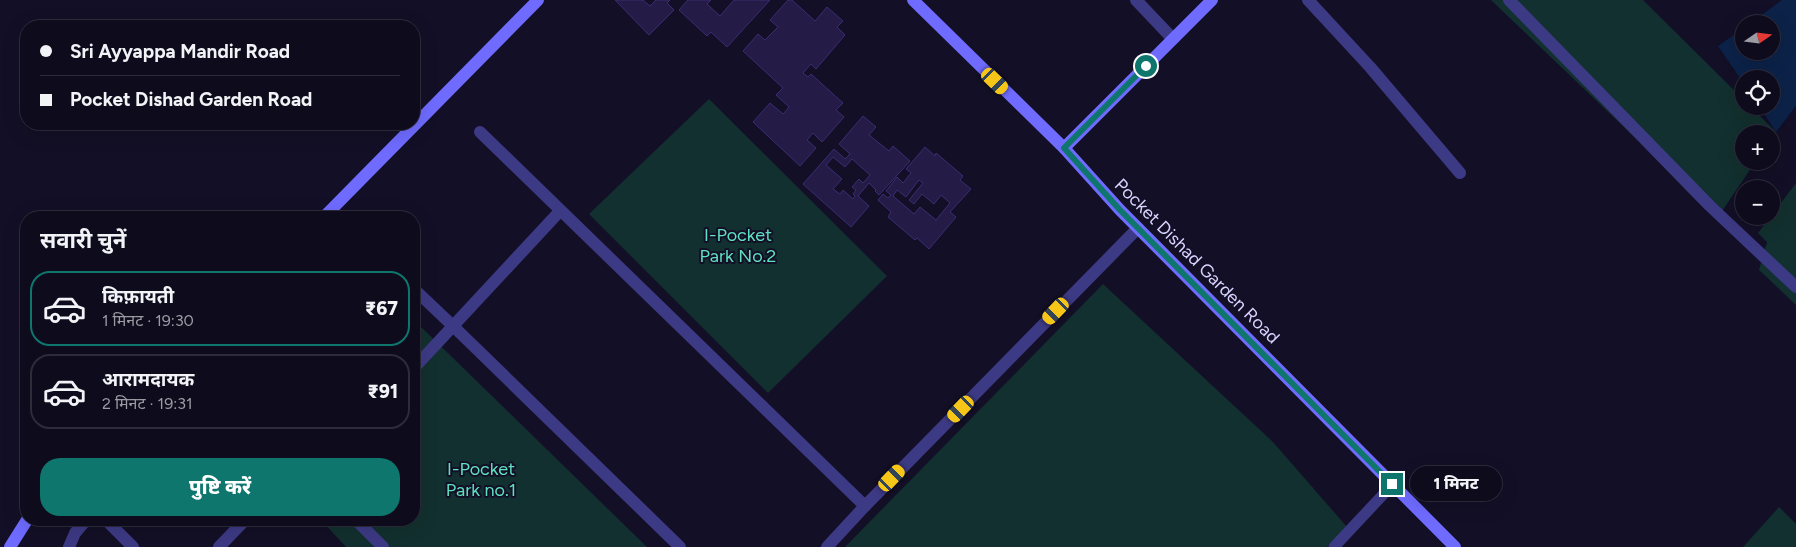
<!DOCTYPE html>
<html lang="hi">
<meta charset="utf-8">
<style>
:root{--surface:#0e0b1c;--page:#171425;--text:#f1f3f6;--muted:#9b9ba3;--line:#2e2b3b;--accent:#0f766e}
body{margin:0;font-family:Figtree,"Noto Sans Devanagari",sans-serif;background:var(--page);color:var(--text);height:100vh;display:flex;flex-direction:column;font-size:19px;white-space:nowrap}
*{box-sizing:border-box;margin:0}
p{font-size:16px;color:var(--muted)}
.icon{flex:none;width:28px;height:28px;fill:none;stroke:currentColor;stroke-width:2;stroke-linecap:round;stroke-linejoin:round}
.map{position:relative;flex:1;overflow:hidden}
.side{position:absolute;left:20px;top:211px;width:400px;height:315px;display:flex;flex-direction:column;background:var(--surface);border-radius:20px;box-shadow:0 5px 20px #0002,0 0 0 1px var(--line)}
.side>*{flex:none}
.guide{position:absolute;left:20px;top:20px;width:400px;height:110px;border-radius:20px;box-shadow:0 5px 20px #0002,0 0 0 1px var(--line);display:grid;align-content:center;height:110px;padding:0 20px;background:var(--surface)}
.needle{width:32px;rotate:76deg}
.buttons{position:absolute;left:1735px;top:15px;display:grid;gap:10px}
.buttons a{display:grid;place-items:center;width:45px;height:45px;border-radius:50%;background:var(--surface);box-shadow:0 5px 20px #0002,0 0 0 1px var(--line);font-size:25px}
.end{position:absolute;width:22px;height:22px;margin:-11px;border:6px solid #0f766e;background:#fff;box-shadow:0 0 0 2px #fff}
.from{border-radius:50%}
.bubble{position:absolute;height:35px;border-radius:18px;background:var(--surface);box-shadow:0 5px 20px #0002,0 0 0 1px var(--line);font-size:16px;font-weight:800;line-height:35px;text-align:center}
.car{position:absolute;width:15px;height:30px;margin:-15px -8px;border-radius:6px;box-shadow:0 0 4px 1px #0007;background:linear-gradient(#f5c518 24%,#345 0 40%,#f5c518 0 76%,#345 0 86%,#f5c518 0)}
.guide b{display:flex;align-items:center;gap:18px;height:48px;font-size:19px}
.guide b+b{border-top:1px solid var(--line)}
.guide i{width:12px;height:12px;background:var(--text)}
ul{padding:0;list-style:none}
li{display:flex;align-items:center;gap:15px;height:75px;margin:0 10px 8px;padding:0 10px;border:2px solid var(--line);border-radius:20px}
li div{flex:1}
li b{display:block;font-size:19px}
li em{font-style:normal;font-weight:800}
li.current{border-color:var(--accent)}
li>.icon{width:45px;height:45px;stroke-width:1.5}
h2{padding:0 20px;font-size:22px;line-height:60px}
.button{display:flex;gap:10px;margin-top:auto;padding:10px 20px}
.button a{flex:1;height:58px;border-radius:20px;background:var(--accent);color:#fff;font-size:20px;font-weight:800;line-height:58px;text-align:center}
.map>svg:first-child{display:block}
.green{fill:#12302f}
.water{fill:#0c2248}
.building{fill:#241b47;stroke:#3b2d73;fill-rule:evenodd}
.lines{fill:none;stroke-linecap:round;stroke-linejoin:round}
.lane{stroke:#3d3a85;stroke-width:11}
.street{stroke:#3d3a85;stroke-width:12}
.secondary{stroke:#6f6bff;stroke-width:12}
.route{stroke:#0f766e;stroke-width:6}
.labels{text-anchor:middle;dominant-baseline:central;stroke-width:4;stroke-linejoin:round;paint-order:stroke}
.park-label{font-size:18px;fill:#5fe0c0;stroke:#130f26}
.street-label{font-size:18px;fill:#d9d4ff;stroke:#130f26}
</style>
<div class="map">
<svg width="1796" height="547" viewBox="0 0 1796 547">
<rect width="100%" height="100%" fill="#130f26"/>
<!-- green -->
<g class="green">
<polygon points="1491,0 1643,0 1744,100 1744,106 1750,106 1776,132 1771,139 1771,134 1744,134 1744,161 1756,161 1718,217"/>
<polygon points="709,99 887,276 768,393 589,214"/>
<polygon points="1796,183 1796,305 1759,270 1767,242 1758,233"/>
<polygon points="1103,284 1273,442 1347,527 1327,547 845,547"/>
<polygon points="414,320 647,547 346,547 321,520 414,520"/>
<polygon points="1779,507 1796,524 1796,547 1743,547"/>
</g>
<!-- water -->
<polygon class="water" points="1782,0 1796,0 1796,106 1776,132 1759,106 1771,106 1771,79 1744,79 1744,84 1718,46 1744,28 1744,51 1771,51 1771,24 1749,24"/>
<!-- building -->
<g class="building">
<polygon points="615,0 643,0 650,6 656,0 670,0 667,3 674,10 649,35"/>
<polygon points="688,0 711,0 707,4 720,16 734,0 770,0 727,47 711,32 707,36 679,10"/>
<polygon points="788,0 792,0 815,21 827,7 843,21 837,27 845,35 816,69 811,64 803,73 808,77 811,74 843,103 836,110 844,117 822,142 813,133 807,140 816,148 800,166 753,122 770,103 783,114 789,107 776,95 783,88 743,51 758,34 765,40 778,27 770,20"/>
<path d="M863 116 876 127 869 135 889 151 893 146 910 161 879 195 875 191 876 190 869 183 858 196 869 206 851 227 803 184 834 149 845 159 850 154 839 144ZM833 157 845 167 852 159 870 175 863 183 859 179 852 187 856 190 853 194 855 196 853 199 843 190 840 194 833 189 842 179 826 165Z"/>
<path d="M925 147 935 156 936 153 963 176 960 180 971 189 950 212 956 217 929 249 917 238 915 240 888 217 891 212 878 200 883 194 888 198 891 195 886 191 897 177 903 183 911 173 906 169ZM919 180 923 183 909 200 914 204 922 194 934 204 941 195 950 203 936 220 920 207 914 214 893 196 897 190 906 197Z"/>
</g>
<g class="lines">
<!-- lane -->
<polyline class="lane" points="1334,547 1393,484"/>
<!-- street -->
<g class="street">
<polyline points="1136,0 1173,39"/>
<polyline points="1308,0 1370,67 1460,173"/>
<polyline points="1509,0 1710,206 1796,287"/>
<polyline points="480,132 865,506"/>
<polyline points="414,289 453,326 680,547"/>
<polyline points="414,368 560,211"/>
<polyline points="106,520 133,547"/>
<polyline points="356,520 383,547"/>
<polyline points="69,547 75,533 86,520"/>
<polyline points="219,547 245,520"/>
<polyline points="827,547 865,506 1138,228"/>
</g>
<!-- secondary -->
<g class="secondary">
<polyline points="913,0 1064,148 1120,210 1455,547"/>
<polyline points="1064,148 1212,0"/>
<polyline points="323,218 538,0"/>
<polyline points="10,547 27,520"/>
</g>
</g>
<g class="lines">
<!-- route -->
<polyline class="route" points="1146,66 1064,148 1120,210 1392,484"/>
</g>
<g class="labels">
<!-- park labels -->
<g class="park-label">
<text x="738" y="235">I-Pocket<tspan x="738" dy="21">Park No.2</tspan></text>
<text x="481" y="469">I-Pocket<tspan x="481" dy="21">Park no.1</tspan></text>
</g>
<!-- street labels -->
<g class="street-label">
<text transform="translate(1197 261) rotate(45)">Pocket Dishad Garden Road</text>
</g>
</g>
</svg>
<div class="buttons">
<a><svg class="needle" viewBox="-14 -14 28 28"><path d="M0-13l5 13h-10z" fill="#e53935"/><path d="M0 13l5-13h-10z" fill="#9b9ba3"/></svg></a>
<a><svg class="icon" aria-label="locate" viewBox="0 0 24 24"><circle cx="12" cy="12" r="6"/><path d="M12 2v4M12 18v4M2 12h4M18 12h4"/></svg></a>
<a>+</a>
<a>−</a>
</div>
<i class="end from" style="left:1146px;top:66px"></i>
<i class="end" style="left:1392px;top:484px"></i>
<div class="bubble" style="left:1410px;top:466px;width:92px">1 मिनट</div>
<i class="car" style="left:995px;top:81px;rotate:134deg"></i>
<i class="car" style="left:1056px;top:311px;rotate:224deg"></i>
<i class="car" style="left:961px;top:409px;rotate:224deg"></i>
<i class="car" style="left:892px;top:478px;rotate:44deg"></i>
<div class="guide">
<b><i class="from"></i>Sri Ayyappa Mandir Road</b>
<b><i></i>Pocket Dishad Garden Road</b>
</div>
<section class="side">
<h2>सवारी चुनें</h2>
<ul>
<li class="current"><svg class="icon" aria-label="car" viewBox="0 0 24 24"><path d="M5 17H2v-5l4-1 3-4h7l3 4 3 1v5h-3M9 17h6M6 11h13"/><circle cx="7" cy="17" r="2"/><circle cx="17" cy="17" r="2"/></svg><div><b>किफ़ायती</b><p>1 मिनट · 19:30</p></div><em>₹67</em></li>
<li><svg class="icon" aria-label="car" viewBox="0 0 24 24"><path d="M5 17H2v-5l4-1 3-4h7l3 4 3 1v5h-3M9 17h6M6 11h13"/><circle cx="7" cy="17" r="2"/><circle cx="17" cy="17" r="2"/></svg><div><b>आरामदायक</b><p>2 मिनट · 19:31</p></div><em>₹91</em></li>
</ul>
<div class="button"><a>पुष्टि करें</a></div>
</section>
</div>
